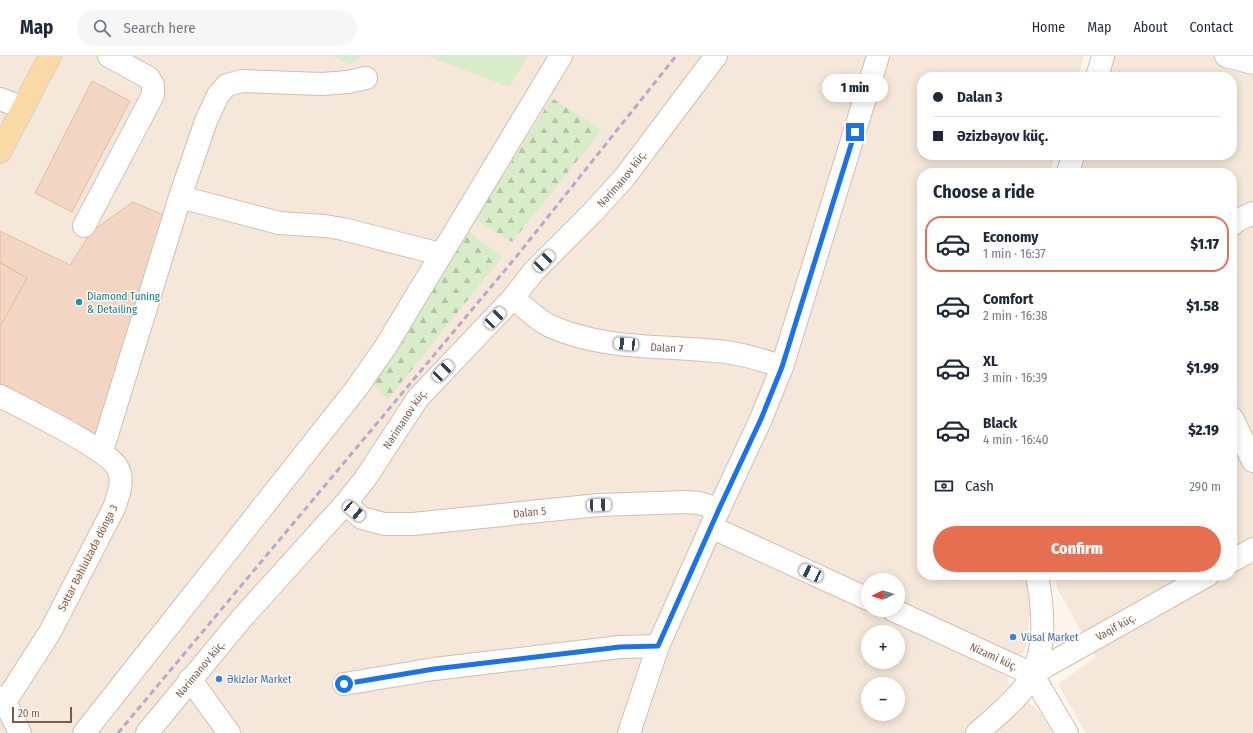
<!DOCTYPE html>
<meta charset="utf-8">
<style>
:root{--surface:#fff;--page:#f6f6f7;--text:#1f2937;--muted:#747a83;--line:#e0e1e3;--accent:#e76f51}
body{margin:0;font-family:"Fira Sans Condensed",sans-serif;background:var(--page);color:var(--text);height:100vh;display:flex;flex-direction:column;font-size:15px;white-space:nowrap}
*{box-sizing:border-box;margin:0}
p{font-size:13px;color:var(--muted)}
.icon{flex:none;width:22px;height:22px;fill:none;stroke:currentColor;stroke-width:2;stroke-linecap:round;stroke-linejoin:round}
.map{position:relative;flex:1;overflow:hidden}
.side{position:absolute;left:917px;top:112px;width:320px;height:412px;display:flex;flex-direction:column;background:var(--surface);border-radius:16px;box-shadow:0 2px 10px #0003}
.side>*{flex:none}
.guide{position:absolute;left:917px;top:16px;width:320px;height:88px;border-radius:16px;box-shadow:0 2px 10px #0003;display:grid;align-content:center;height:88px;padding:0 16px;background:var(--surface)}
.needle{width:26px;rotate:265deg}
.tools{position:absolute;left:861px;top:517px;display:grid;gap:8px}
.tools a{display:grid;place-items:center;width:44px;height:44px;border-radius:50%;background:var(--surface);box-shadow:0 2px 10px #0003;font-size:20px}
.scale{position:absolute;left:12px;bottom:10px;width:60px;box-sizing:border-box;padding-left:4px;border:2px solid #7a5c4d;border-top:0;font-size:11px;line-height:14px;white-space:nowrap;color:#7a5c4d;-webkit-text-stroke:3px #fffaf3;paint-order:stroke}
.end{position:absolute;width:18px;height:18px;margin:-9px;border:5px solid #1a73e8;background:#fff;box-shadow:0 0 0 2px #fff}
.from{border-radius:50%}
.bubble{position:absolute;height:28px;border-radius:14px;background:var(--surface);box-shadow:0 2px 10px #0003;font-size:13px;font-weight:800;line-height:28px;text-align:center}
.car{position:absolute;width:12px;height:24px;margin:-12px -6px;border-radius:5px;box-shadow:0 0 3px 1px #0007;background:linear-gradient(#fff 24%,#345 0 40%,#fff 0 76%,#345 0 86%,#fff 0)}
.guide b{display:flex;align-items:center;gap:14px;height:38px;font-size:15px}
.guide b+b{border-top:1px solid var(--line)}
.guide i{width:10px;height:10px;background:var(--text)}
ul{padding:0;list-style:none}
li{display:flex;align-items:center;gap:12px;height:56px;margin:0 8px 6px;padding:0 8px;border:2px solid transparent;border-radius:16px}
li div{flex:1}
li b{display:block;font-size:15px}
li em{font-style:normal;font-weight:800}
li.current{border-color:var(--accent)}
li>.icon{width:36px;height:36px;stroke-width:1.5}
h2{padding:0 16px;font-size:18px;line-height:48px}
.pay{display:flex;align-items:center;gap:10px;height:44px;padding:0 16px;font-size:15px}
.pay p{margin-inline-start:auto}
.button{display:flex;gap:8px;margin-top:auto;padding:8px 16px}
.button a{flex:1;height:46px;border-radius:24px;background:var(--accent);color:#fff;font-size:16px;font-weight:800;line-height:46px;text-align:center}
header{display:flex;align-items:center;gap:24px;box-sizing:border-box;height:56px;padding:0 20px;background:var(--surface);border-bottom:1px solid var(--line)}
header strong{font-size:19px}
nav{display:flex;gap:22px;margin-inline-start:auto;font-size:14px}
.search{width:280px;height:36px;background:var(--page);display:flex;align-items:center;gap:10px;box-sizing:border-box;padding:0 14px;border-radius:22px;color:var(--muted);font-size:15px}
.map>svg:first-child{display:block}
.residential{fill:#f5e8da;fill-rule:evenodd}
.forest{fill:url(#forest-firs)}
.pitch{fill:#d8ecc9}
.building{fill:#f3d5c3;stroke:#e6bba3}
.lines{fill:none;stroke-linecap:round;stroke-linejoin:round}
.minor-casing{stroke:#d1beb0;stroke-width:24}
.major-casing{stroke:#dad1cd;stroke-width:24}
.minor{stroke:#fff;stroke-width:22}
.major{stroke:#fbd9a5;stroke-width:22}
.rail{stroke:#b9a8c9;stroke-width:3;stroke-dasharray:6 4;stroke-linecap:butt}
.route{stroke:#1a73e8;stroke-width:5}
.culture-dot{fill:#0f9aa8;stroke:#fffaf3;stroke-width:1.5}
.shop-dot{fill:#3f7fe0;stroke:#fffaf3;stroke-width:1.5}
.labels{text-anchor:middle;dominant-baseline:central;stroke-width:3;stroke-linejoin:round;paint-order:stroke}
.street-label{font-size:11px;fill:#7a5c4d;stroke:#fffaf3}
.culture-label{font-size:11px;fill:#0d838f;stroke:#fffaf3;text-anchor:start}
.shop-label{font-size:11px;fill:#366cbe;stroke:#fffaf3;text-anchor:start}
</style>
<header>
<strong>Map</strong>
<div class="search"><svg class="icon" aria-label="search" viewBox="0 0 24 24"><circle cx="10" cy="10" r="6"/><path d="M15 15l6 6"/></svg>Search here</div>
<nav><a>Home</a><a>Map</a><a>About</a><a>Contact</a></nav>
</header>
<div class="map">
<svg width="1253" height="677" viewBox="0 0 1253 677">
<defs>
<pattern id="forest-firs" width="22" height="20" patternUnits="userSpaceOnUse"><rect width="22" height="20" fill="#d8ecc9"/><path d="M5 1l3.5 6h-7zM16 11l3.5 6h-7z" fill="#b4c2a5"/></pattern>
</defs>
<rect width="100%" height="100%" fill="#fdf6ec"/>
<!-- residential -->
<g class="residential">
<path d="M0 0H1084L1078 21H922V99H1055L1050 117H922V519H1024L1032 546 1025 595 1007 625 1041 658 1052 677H0ZM868 524H898V554H868ZM868 576H898V606H868ZM868 628H898V658H868Z"/>
<polygon points="1114,0 1253,0 1253,677 1086,677 1058,628 1096,601 1058,534 1054,519 1232,519 1232,117 1081,117 1086,99 1232,99 1232,21 1108,21"/>
</g>
<!-- forest -->
<g class="forest">
<polygon points="552,42 602,74 512,186 475,163"/>
<polygon points="468,175 502,201 388,343 373,329"/>
</g>
<!-- pitch -->
<g class="pitch">
<polygon points="332,0 361,0 351,9"/>
<polygon points="428,0 528,0 509,31"/>
</g>
<!-- building -->
<g class="building">
<polygon points="92,25 130,45 72,156 35,137"/>
<polygon points="133,146 173,163 96,392 0,332 0,271 27,222 0,206 0,175 70,209 92,175"/>
<polygon points="0,207 27,222 0,271"/>
</g>
<g class="lines">
<defs>
<g id="minor">
<polyline points="1226,0 1253,7"/>
<polyline points="1097,21 1103,0"/>
<polyline points="0,43 23,52"/>
<polyline points="1068,117 1073,99"/>
<polyline points="180,141 279,167 325,170 343,173 440,198"/>
<polyline points="1232,169 1236,165 1253,157"/>
<polyline points="84,170 153,39 153,29 149,22 109,0"/>
<path id="s1" d="M513 242C525 251 537 264 550 270 605 295 668 289 726 296 746 299 764 304 782 311"/>
<path d="M0 340C24 353 105 391 117 411 125 423 118 440 114 452L50 576 5 646"/>
<polyline points="1232,362 1253,405"/>
<polyline points="102,395 180,141 206,65 218,39 227,29 242,25 322,28 348,26 366,22"/>
<path id="s2" d="M345 448 362 462 384 468H413L599 449 686 446 699 447 719 453"/>
<polyline points="711,471 868,543"/>
<polyline points="1232,505 1253,493"/>
<path id="s3" d="M893 554 1032 618 1067 677"/>
<path id="s4" d="M1032 618 1208 519"/>
<polyline points="190,623 229,677"/>
<polyline points="344,628 434,613 620,591 658,590"/>
<polyline points="0,641 5,646 20,677"/>
<polyline points="84,677 356,333 386,290 561,0"/>
<path id="s5" d="M147 677 242 562 345 448 365 423 418 342 513 242 534 215 593 156 624 122 716 0"/>
<polyline points="629,677 658,590 719,453 761,363 782,311 878,0"/>
<path d="M977 677C993 663 1011 649 1024 632 1048 599 1044 556 1037 519"/>
</g>
<polyline id="major" points="0,96 50,0"/>
</defs>
<!-- minor casing -->
<use href="#minor" class="minor-casing"/>
<!-- major casing -->
<use href="#major" class="major-casing"/>
<!-- minor -->
<use href="#minor" class="minor"/>
<!-- major -->
<use href="#major" class="major"/>
<!-- rail -->
<polyline class="rail" points="118,677 516,201 676,0"/>
</g>
<g class="lines">
<!-- route -->
<polyline class="route" points="344,628 434,613 620,591 658,590 719,453 761,363 782,311 855,76"/>
</g>
<!-- markers -->
<circle class="culture-dot" cx="79" cy="246" r="4"/>
<g class="shop-dot">
<circle cx="1013" cy="581" r="4"/>
<circle cx="219" cy="623" r="4"/>
</g>
<g class="labels">
<!-- street labels -->
<g class="street-label">
<text stroke="none"><textPath href="#s5" startOffset="731">Nərimanov küç.</textPath></text>
<text stroke="none"><textPath href="#s1" startOffset="166">Dalan 7</textPath></text>
<text stroke="none"><textPath href="#s5" startOffset="407">Nərimanov küç.</textPath></text>
<text stroke="none"><textPath href="#s2" startOffset="191">Dalan 5</textPath></text>
<text transform="translate(88 502) rotate(-63)">Səttar Bəhlulzadə döngə 3</text>
<text stroke="none"><textPath href="#s4" startOffset="96">Vaqif küç.</textPath></text>
<text stroke="none"><textPath href="#s3" startOffset="111">Nizami küç.</textPath></text>
<text stroke="none"><textPath href="#s5" startOffset="83">Nərimanov küç.</textPath></text>
</g>
<!-- culture labels -->
<g class="culture-label">
<text x="87" y="240">Diamond Tuning<tspan x="87" dy="13">&amp; Detailing</tspan></text>
</g>
<!-- shop labels -->
<g class="shop-label">
<text x="1021" y="581">Vüsal Market</text>
<text x="227" y="623">Əkizlər Market</text>
</g>
</g>
</svg>
<div class="tools">
<a><svg class="needle" viewBox="-14 -14 28 28"><path d="M0-13l5 13h-10z" fill="#e53935"/><path d="M0 13l5-13h-10z" fill="#747a83"/></svg></a>
<a>+</a>
<a>−</a>
</div>
<div class="scale">20 m</div>
<i class="end from" style="left:344px;top:628px"></i>
<i class="end" style="left:855px;top:76px"></i>
<div class="bubble" style="left:822px;top:18px;width:66px">1 min</div>
<i class="car" style="left:544px;top:205px;rotate:45deg"></i>
<i class="car" style="left:495px;top:262px;rotate:44deg"></i>
<i class="car" style="left:626px;top:288px;rotate:275deg"></i>
<i class="car" style="left:443px;top:315px;rotate:45deg"></i>
<i class="car" style="left:599px;top:449px;rotate:88deg"></i>
<i class="car" style="left:354px;top:455px;rotate:130deg"></i>
<i class="car" style="left:811px;top:517px;rotate:295deg"></i>
<div class="guide">
<b><i class="from"></i>Dalan 3</b>
<b><i></i>Əzizbəyov küç.</b>
</div>
<section class="side">
<h2>Choose a ride</h2>
<ul>
<li class="current"><svg class="icon" aria-label="car" viewBox="0 0 24 24"><path d="M5 17H2v-5l4-1 3-4h7l3 4 3 1v5h-3M9 17h6M6 11h13"/><circle cx="7" cy="17" r="2"/><circle cx="17" cy="17" r="2"/></svg><div><b>Economy</b><p>1 min · 16:37</p></div><em>$1.17</em></li>
<li><svg class="icon" aria-label="car" viewBox="0 0 24 24"><path d="M5 17H2v-5l4-1 3-4h7l3 4 3 1v5h-3M9 17h6M6 11h13"/><circle cx="7" cy="17" r="2"/><circle cx="17" cy="17" r="2"/></svg><div><b>Comfort</b><p>2 min · 16:38</p></div><em>$1.58</em></li>
<li><svg class="icon" aria-label="car" viewBox="0 0 24 24"><path d="M5 17H2v-5l4-1 3-4h7l3 4 3 1v5h-3M9 17h6M6 11h13"/><circle cx="7" cy="17" r="2"/><circle cx="17" cy="17" r="2"/></svg><div><b>XL</b><p>3 min · 16:39</p></div><em>$1.99</em></li>
<li><svg class="icon" aria-label="car" viewBox="0 0 24 24"><path d="M5 17H2v-5l4-1 3-4h7l3 4 3 1v5h-3M9 17h6M6 11h13"/><circle cx="7" cy="17" r="2"/><circle cx="17" cy="17" r="2"/></svg><div><b>Black</b><p>4 min · 16:40</p></div><em>$2.19</em></li>
</ul>
<div class="pay"><svg class="icon" aria-label="cash" viewBox="0 0 24 24"><path d="M3 7h18v10H3z"/><circle cx="12" cy="12" r="2"/></svg>Cash<p>290 m</p></div>
<div class="button"><a>Confirm</a></div>
</section>
</div>
